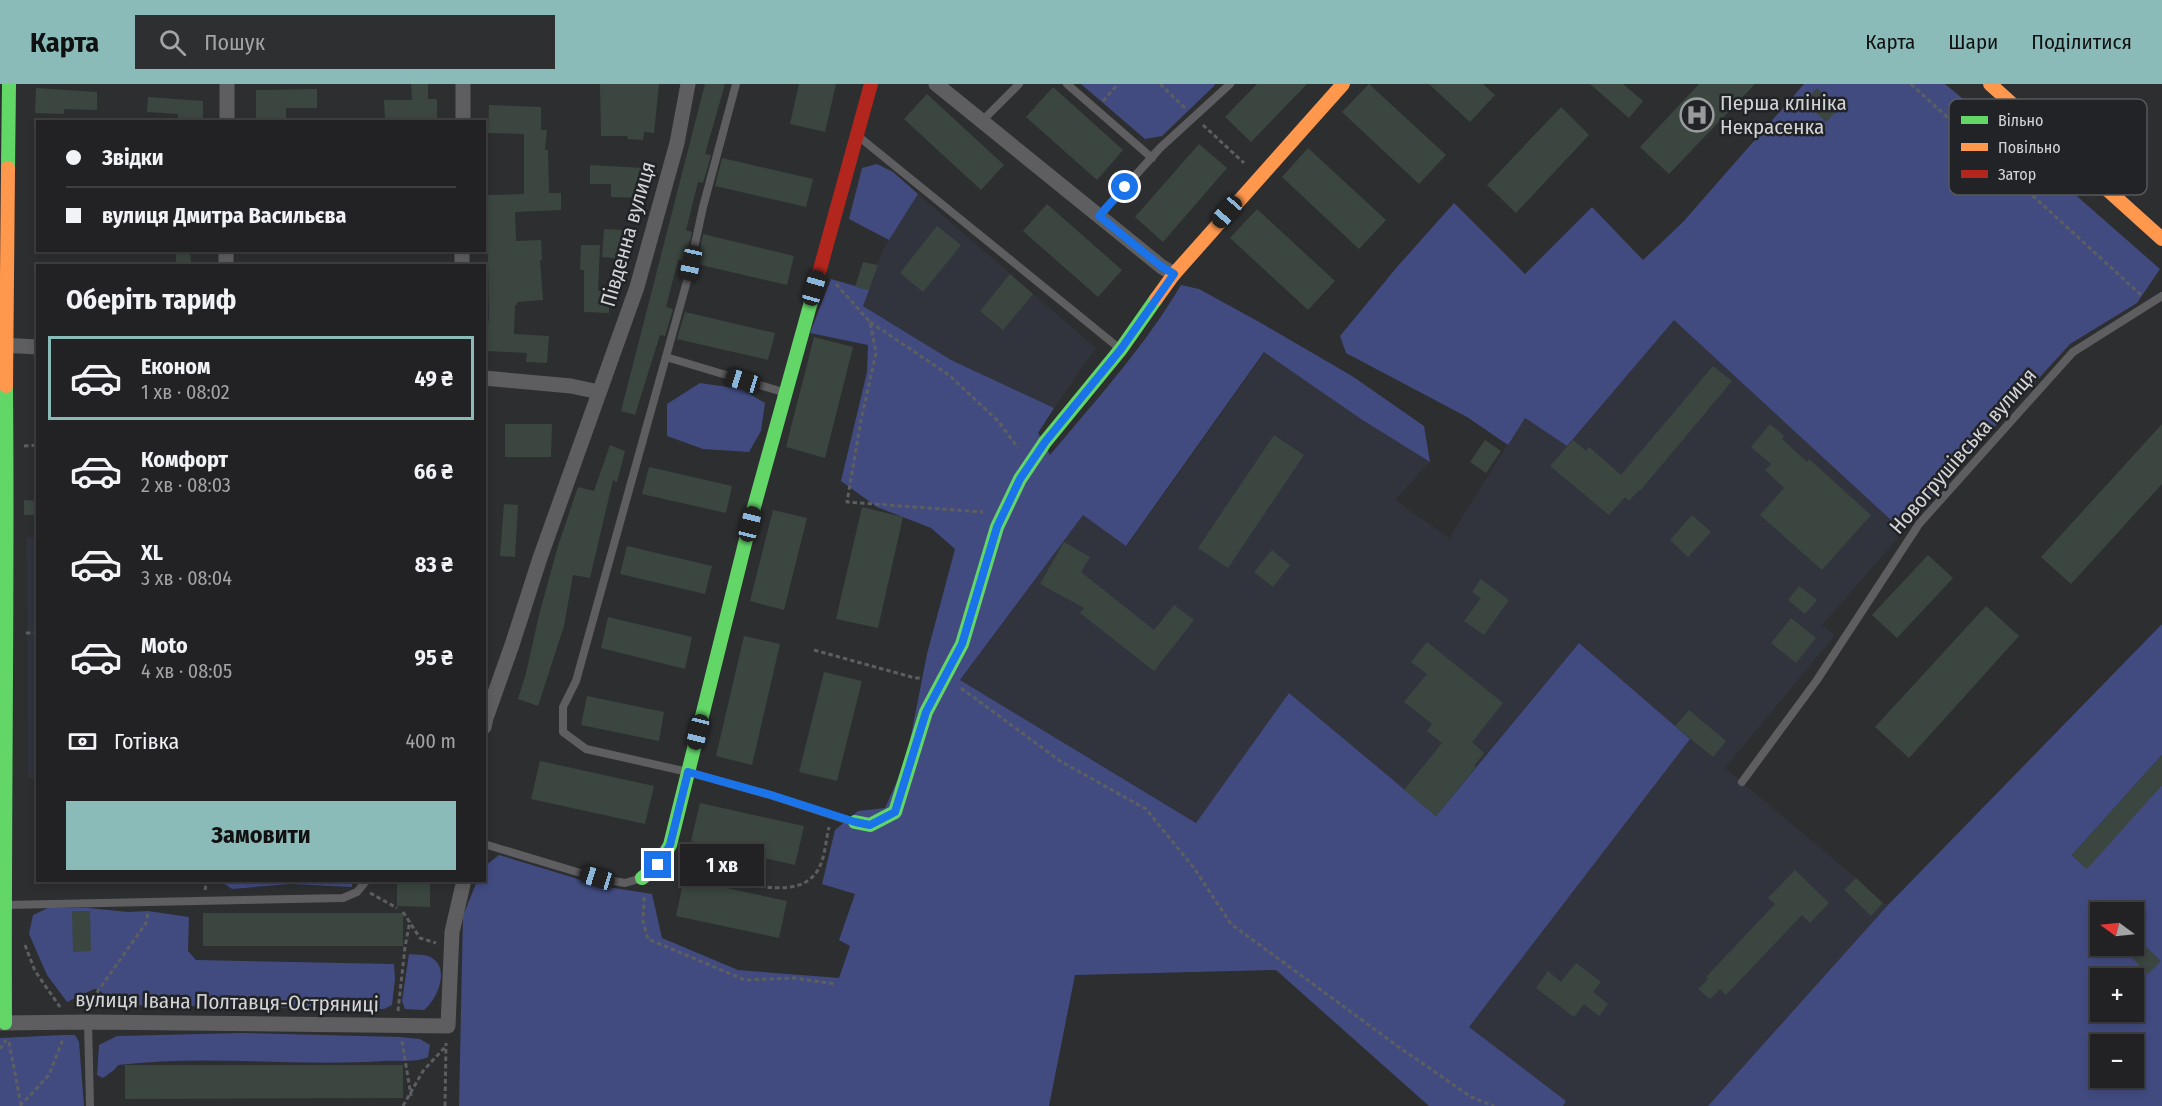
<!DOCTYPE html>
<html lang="uk">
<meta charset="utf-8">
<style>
:root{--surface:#222224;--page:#2e2f31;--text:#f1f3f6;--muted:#a2a4a6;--line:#3f3f41;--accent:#8bbbb9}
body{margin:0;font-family:"Fira Sans Condensed",sans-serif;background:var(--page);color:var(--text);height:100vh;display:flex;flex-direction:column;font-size:22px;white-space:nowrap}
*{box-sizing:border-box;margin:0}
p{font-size:20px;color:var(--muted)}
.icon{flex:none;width:33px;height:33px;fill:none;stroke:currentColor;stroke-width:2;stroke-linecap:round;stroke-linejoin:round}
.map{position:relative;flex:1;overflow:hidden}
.sheet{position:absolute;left:36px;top:180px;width:450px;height:618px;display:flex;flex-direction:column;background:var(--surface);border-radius:0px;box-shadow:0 3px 9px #0003,0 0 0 2px var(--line)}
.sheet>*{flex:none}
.top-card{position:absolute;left:36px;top:36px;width:450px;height:132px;border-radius:0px;box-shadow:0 3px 9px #0003,0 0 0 2px var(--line);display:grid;align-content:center;height:132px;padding:0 30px;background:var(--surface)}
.needle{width:39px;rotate:285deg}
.tools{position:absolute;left:2090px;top:818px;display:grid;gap:12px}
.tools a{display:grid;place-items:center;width:54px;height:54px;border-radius:0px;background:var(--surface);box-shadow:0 3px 9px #0003,0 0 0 2px var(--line);font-size:30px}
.end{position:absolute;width:27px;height:27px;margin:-14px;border:8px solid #1a73e8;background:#fff;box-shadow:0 0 0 3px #fff}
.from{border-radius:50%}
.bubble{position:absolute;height:42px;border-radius:0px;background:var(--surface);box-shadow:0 3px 9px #0003,0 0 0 2px var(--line);font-size:20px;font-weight:700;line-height:42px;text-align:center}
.car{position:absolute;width:18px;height:36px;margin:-18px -9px;border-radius:8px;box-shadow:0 0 4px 2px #0007;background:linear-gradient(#222 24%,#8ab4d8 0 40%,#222 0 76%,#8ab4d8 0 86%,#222 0)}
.top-card b{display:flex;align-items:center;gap:21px;height:57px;font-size:22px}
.top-card b+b{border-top:2px solid var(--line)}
.top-card i{width:15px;height:15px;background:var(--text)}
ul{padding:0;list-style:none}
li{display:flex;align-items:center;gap:18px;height:84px;margin:0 12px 9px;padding:0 18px;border:3px solid transparent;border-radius:0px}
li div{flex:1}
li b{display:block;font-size:22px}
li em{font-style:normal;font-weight:700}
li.current{border-color:var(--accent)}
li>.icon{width:54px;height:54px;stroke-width:1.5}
h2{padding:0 30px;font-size:27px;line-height:72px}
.pay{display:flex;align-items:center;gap:15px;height:66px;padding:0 30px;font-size:22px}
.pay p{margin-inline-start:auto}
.primary-button{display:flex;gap:12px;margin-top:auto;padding:12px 30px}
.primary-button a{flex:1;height:69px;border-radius:0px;background:var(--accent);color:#111;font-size:24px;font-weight:700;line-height:69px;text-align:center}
header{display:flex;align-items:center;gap:36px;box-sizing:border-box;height:84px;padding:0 30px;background:var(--accent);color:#111}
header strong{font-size:28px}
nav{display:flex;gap:33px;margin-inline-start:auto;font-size:21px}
.search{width:420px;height:54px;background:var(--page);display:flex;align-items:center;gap:15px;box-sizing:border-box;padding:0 21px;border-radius:0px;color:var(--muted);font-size:22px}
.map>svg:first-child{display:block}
.built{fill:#31343d}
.green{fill:#414b80;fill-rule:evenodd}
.building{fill:#3b4640}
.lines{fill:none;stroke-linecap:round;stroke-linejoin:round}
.path{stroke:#5d5e60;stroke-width:3;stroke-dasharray:4.5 3;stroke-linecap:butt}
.lane{stroke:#5e5e60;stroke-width:8}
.street{stroke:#5e5e60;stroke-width:15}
.fast{stroke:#63d668;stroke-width:14}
.slow{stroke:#ff974d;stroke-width:14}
.jam{stroke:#b3261e;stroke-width:14}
.route{stroke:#1a73e8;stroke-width:8}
.labels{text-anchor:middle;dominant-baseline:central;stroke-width:5;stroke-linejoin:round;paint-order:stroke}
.poi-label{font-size:21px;fill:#d3d4d6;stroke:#222327;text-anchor:start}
.street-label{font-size:21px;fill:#d3d4d6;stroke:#222327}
.key{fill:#222327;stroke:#57585c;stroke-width:1.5}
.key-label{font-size:16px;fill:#d3d4d6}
</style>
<header>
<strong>Карта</strong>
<div class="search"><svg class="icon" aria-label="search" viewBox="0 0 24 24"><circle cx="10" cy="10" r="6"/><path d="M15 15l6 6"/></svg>Пошук</div>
<nav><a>Карта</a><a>Шари</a><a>Поділитися</a></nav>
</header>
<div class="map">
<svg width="2162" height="1022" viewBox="0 0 2162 1022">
<rect width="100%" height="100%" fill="#2d2e30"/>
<!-- built -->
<g class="built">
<polygon points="918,110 1096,264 1054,324 951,276 863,222 883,166"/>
<polygon points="1674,235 1892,437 1898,454 1822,541 1835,551 1725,684 1856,794 1844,807 1871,832 1883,819 1888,821 1708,1022 1563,1022 1566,1017 1468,944 1690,655 1579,559 1476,683 1452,664 1435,669 1404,706 1289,609 1197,739 960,597 1083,431 1127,462 1265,268 1361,335 1430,378 1395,416 1449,454 1524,334 1567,362"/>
<polygon points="27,453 38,454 37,694 28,694"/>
</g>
<!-- green -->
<g class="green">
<polygon points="1081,0 1215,0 1214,2 1162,52 1145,55"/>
<polygon points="1804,0 1945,0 2013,56 2160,185 2137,219 2070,260 1926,418 1892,437 1674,236 1567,362 1525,334 1508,361 1467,333 1346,269 1340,252 1397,183 1454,119 1525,190 1592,123 1643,176 1683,138"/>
<polygon points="877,80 893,88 918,110 889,156 849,135 862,84"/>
<path d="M831 195 869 206 863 222 951 276 1054 324 1038 349 1050 371C1096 316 1145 262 1181 201L1199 205 1261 239 1352 292 1424 342 1430 378 1361 335 1264 268 1126 462 1083 431 960 596 1196 739 1289 609 1436 732 1579 559 1690 655 1469 943 1566 1017 1563 1022H1429L1276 886 1075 891 1049 1022H459L463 832 477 797 484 796 485 782 499 771 601 802 652 810 662 854 738 886 839 894 850 862 839 856 855 810 822 800 835 746 858 727 885 724 906 677 927 570 955 465 931 444 877 423 841 397 867 288 868 261 810 249Z"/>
<polygon points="700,299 741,305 765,319 761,347 749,368 703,365 667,352 667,320"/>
<path d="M2162 540V671L2072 771 2086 784 2162 701V1022H1708L1888 821ZM2100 828H2133V861H2100ZM2100 894H2133V927H2100ZM2100 960H2133V993H2100Z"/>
<polygon points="352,797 352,803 290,800 232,805 220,797"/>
<polygon points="48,824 88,824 128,828 148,827 189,833 188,867 196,876 394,880 395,895 392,921 384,925 116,921 99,906 94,905 67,918 47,891 29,850 33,831"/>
<path d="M409 870C414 871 423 870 428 872 452 881 438 915 424 926L405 925 402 917Z"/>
<path d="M242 949 400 953 420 955 430 961 428 973C415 979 398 976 383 977 295 983 206 970 118 981L114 986 103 994 97 991 99 961 117 952Z"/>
<polygon points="63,951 75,951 79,958 84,1022 0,1022 0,954"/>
</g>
<!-- building -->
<g class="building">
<polygon points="411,0 428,0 428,15 437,15 437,38 412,38 412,35 385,35 384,16 412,16"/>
<polygon points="600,0 659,0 654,49 644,48 643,56 627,55 628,52 601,52"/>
<polygon points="705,0 725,0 705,70 711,71 703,99 698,98 686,146 692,148 685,177 678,176 666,223 673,225 665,252 660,251 635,331 621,327"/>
<polygon points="799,0 836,0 825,48 790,40"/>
<polygon points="1257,0 1307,0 1251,58 1225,33"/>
<polygon points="1369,0 1446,71 1419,100 1342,28"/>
<polygon points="1429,0 1483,0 1495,11 1470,38"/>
<polygon points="1590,0 1623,0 1643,17 1629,34"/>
<polygon points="1699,0 1755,0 1669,90 1640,63"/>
<polygon points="1053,3 1123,66 1097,96 1026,33"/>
<polygon points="36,4 97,8 97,26 64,25 64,30 35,29"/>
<polygon points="1817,4 1839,24 1826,38 1804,18"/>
<polygon points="317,5 317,24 286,24 286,34 256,34 256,6"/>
<polygon points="927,10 1004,81 981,106 904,35"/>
<polygon points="148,13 203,17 203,38 178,38 178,30 147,28"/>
<polygon points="489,21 541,23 541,46 547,46 545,66 548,66 549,109 561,109 561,126 515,128 516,157 541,156 542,176 540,176 543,216 517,218 517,221 515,221 514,250 549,252 547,279 526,278 527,269 487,267 488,237 489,237 487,111 524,110 524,50 488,49"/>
<polygon points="1561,23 1589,51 1516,129 1487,101"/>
<polygon points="1199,60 1227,84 1163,158 1135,133"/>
<polygon points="1308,64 1386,136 1359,165 1282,93"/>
<polygon points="722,74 813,95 806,123 715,102"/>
<polygon points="590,81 643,84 641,114 611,113 611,100 590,100"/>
<polygon points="1047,120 1122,186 1098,213 1023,147"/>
<polygon points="1257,125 1335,197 1308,226 1230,154"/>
<polygon points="937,142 961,161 923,208 900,189"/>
<polygon points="604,145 624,146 622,175 602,173"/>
<polygon points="703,150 794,172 787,201 697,180"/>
<polygon points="581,161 600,161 598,207 609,207 609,229 584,228 584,186 580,186"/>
<polygon points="176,166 190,166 191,182 176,182"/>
<polygon points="863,178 878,181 869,206 855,203"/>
<polygon points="1010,190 1033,210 1003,246 980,227"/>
<polygon points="685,228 775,249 768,276 677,255"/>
<polygon points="814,253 853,263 825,374 786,363"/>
<polygon points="1713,282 1732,297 1640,407 1639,406 1629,417 1625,413 1609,431 1550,382 1573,356 1586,367 1589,363 1621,391"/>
<polygon points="505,340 552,340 551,373 505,373"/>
<polygon points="1770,340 1784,352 1782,355 1807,378 1809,375 1871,431 1822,486 1760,431 1784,404 1765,386 1771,380 1751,363"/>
<polygon points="2162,340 2162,400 2071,500 2041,473"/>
<polygon points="1274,351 1304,371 1228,484 1198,464"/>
<polygon points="1485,356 1501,367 1486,389 1470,378"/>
<polygon points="610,361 625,367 617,398 613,396 590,494 573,491 564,542 538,622 518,615 526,589 539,531 558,462 578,403 594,407"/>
<polygon points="649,383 732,402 726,429 642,410"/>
<polygon points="24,416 38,417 38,431 24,431"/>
<polygon points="504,420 518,421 515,473 500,472"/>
<polygon points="862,423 903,433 878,544 836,535"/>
<polygon points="773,426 807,434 784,526 750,517"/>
<polygon points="1692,431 1711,448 1688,473 1670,456"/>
<polygon points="1064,458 1090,473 1081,488 1154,546 1174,521 1194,536 1154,587 1080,529 1084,524 1040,500"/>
<polygon points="627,462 712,482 705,510 620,490"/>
<polygon points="1272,466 1290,481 1273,503 1254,488"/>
<polygon points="1928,471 1953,494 1897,554 1872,531"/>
<polygon points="1481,495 1509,516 1484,551 1464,537 1481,514 1472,508"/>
<polygon points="1799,502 1817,516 1805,530 1788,516"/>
<polygon points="1986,522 2019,552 1909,674 1875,643"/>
<polygon points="608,533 692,553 685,585 601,564"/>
<polygon points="1791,534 1816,554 1796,579 1771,559"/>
<polygon points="744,552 780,560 752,681 716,672"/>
<polygon points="1427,558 1503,619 1472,658 1484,669 1474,682 1476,683 1436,732 1404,706 1442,659 1427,647 1432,640 1404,618 1427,590 1411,578"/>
<polygon points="824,588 862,597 837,697 799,688"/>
<polygon points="587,612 664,628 659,657 581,641"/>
<polygon points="1689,626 1726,657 1713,673 1675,642"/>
<polygon points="2162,671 2162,701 2087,785 2072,771"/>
<polygon points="540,677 654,702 645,740 531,715"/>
<polygon points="700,719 804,742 795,781 691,757"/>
<polygon points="1795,786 1829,819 1810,839 1802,831 1726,911 1720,905 1710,915 1698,905 1708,895 1706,893 1775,820 1768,814"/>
<polygon points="1856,794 1883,819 1871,832 1844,806"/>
<polygon points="684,795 787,817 779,854 676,832"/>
<polygon points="397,796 430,796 430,823 397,822"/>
<polygon points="72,827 90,827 91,867 73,868"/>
<rect x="203" y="829" width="200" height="33"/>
<polygon points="2137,854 2161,877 2148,890 2128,870 2128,865"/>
<polygon points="1576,879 1601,898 1593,908 1608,920 1599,932 1584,920 1574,933 1536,904 1548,887 1561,898"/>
<polygon points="125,981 403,981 403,1014 125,1015"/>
</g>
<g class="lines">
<!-- path -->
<g class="path">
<polyline points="1160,0 1185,24"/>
<polyline points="1911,0 2142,212"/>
<polyline points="1103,17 1118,0"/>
<polyline points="1203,41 1244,79"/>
<polyline points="836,200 870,238 876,269 861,336 847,418 983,428"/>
<polyline points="870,238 949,291 999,338 1018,364"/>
<polyline points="24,362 38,361"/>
<polyline points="26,549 38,549"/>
<polyline points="814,566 915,594 922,594"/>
<polyline points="961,604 1060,677 1146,725 1194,784 1231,840 1396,961 1471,1013 1494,1022"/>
<path d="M681 779C715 790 798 826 819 784 825 773 826 755 829 743"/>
<polyline points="205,806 207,796"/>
<polyline points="370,809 397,824"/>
<polyline points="644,813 643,837 648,855 745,896 794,894 836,900"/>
<polyline points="403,828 420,854 436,859"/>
<polyline points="25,861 35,887 60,923"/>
<polyline points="90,922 98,907 146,839 148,829"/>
<polyline points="398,927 405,863 410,837"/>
<polyline points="402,957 411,1012"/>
<polyline points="9,958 21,1021"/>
<polyline points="0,965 6,956"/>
<polyline points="20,1022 49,991 63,955"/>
<polyline points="403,1022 423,987 445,963"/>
<polyline points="445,1022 446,959"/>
</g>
<!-- lane -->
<g class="lane">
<polyline points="736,0 703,123 687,197 576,597 563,623 563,648 586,665 688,688 770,711 853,738"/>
<polyline points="1067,0 1152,74"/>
<polyline points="981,38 1019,0"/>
<polyline points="858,52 1119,264"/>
<polyline points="1099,132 1160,64 1230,0"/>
<polyline points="666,273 783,308"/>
<polyline points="1742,698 1817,596 1919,440 2073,268 2162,212"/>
<polyline points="484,760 597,794 625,799 642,794"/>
<polyline points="6,821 343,814 357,808 367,796"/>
<polyline points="88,938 90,1022"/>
</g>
<!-- street -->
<g class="street">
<polyline points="936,0 1162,183 1174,190"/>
<polyline points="227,38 227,0"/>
<polyline points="463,38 463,0"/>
<polyline points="226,182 226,166"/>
<polyline points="462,182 462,166"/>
<polyline points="0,261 38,263"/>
<polyline points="484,294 571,302 599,308"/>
<polyline points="484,643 486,634 512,561 540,474 637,203 677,59 688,0"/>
<polyline points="0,939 88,938 448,942 452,848 464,796"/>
</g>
<!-- fast -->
<g class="fast">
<polyline points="8,84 9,0"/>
<polyline points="855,738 870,741 895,728 926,628 962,560 997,443 1020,395 1045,358 1121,265 1156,215"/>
<polyline points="642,794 658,781 670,761 754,423 814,207"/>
<path d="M5 939C4 727 8 514 6 302"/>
</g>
<!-- slow -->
<g class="slow">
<polyline points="1990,0 2162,155"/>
<polyline points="1156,215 1174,190 1343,0"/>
<polyline points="6,302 8,84"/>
</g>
<!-- jam -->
<polyline class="jam" points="814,207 871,0"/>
</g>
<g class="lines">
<!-- route -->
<polyline class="route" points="658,781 670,761 688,688 771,711 855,738 870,741 895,728 926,628 962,560 997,443 1020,395 1045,358 1121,265 1174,190 1162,183 1099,132 1125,103"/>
</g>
<!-- icons -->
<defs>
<symbol id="hospital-ring" viewBox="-11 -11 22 22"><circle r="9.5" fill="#222327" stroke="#999a9c" stroke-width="1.5"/><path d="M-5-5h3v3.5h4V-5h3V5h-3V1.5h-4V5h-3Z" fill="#999a9c"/></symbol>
</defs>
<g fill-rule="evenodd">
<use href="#hospital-ring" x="1678" y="12" width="38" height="38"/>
</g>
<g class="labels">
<!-- poi labels -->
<g class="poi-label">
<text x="1720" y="19">Перша клініка<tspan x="1720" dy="24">Некрасенка</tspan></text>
</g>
<!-- street labels -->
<g class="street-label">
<text transform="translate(628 150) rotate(-74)">Південна вулиця</text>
<text transform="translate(1963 367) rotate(-49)">Новогрушівська вулиця</text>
<text transform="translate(227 918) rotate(1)">вулиця Івана Полтавця-Остряниці</text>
</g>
</g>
<!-- legend -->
<rect x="1949" y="15" width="198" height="96" rx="9" class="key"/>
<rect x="1961" y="32" width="27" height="8" fill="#63d668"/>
<rect x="1961" y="59" width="27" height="8" fill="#ff974d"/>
<rect x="1961" y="86" width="27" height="8" fill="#b3261e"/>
<g class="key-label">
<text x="1998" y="42">Вільно</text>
<text x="1998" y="69">Повільно</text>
<text x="1998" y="96">Затор</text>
</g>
</svg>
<div class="tools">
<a><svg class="needle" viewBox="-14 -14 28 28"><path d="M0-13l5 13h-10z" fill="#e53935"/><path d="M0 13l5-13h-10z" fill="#a2a4a6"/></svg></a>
<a>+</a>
<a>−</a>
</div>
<i class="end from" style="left:1125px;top:103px"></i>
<i class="end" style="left:658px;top:781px"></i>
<div class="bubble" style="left:680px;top:760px;width:84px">1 хв</div>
<i class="car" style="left:1227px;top:128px;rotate:221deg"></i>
<i class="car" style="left:691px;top:179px;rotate:192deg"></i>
<i class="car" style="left:814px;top:204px;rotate:16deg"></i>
<i class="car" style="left:743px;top:297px;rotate:287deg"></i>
<i class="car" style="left:750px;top:440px;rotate:14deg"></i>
<i class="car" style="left:698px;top:648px;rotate:194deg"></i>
<i class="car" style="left:597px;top:794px;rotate:287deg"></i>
<div class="top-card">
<b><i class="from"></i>Звідки</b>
<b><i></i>вулиця Дмитра Васильєва</b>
</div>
<section class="sheet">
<h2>Оберіть тариф</h2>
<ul>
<li class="current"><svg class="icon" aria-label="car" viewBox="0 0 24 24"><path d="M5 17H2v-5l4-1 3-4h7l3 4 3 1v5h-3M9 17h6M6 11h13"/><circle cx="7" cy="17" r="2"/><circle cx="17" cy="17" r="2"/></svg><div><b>Економ</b><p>1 хв · 08:02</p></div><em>49 ₴</em></li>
<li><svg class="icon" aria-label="car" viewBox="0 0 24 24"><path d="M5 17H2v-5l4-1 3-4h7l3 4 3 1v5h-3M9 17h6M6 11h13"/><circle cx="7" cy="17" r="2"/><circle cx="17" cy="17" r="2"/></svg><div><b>Комфорт</b><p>2 хв · 08:03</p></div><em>66 ₴</em></li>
<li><svg class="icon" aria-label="car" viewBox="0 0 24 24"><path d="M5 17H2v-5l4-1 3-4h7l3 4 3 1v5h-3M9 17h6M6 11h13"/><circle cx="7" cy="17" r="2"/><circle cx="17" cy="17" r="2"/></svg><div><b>XL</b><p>3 хв · 08:04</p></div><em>83 ₴</em></li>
<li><svg class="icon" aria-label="car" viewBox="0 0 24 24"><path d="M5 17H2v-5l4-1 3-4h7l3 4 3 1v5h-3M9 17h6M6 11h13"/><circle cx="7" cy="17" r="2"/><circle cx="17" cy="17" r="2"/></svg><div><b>Moto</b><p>4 хв · 08:05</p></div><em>95 ₴</em></li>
</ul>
<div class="pay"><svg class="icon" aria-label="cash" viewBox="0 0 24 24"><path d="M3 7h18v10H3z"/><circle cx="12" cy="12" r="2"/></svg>Готівка<p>400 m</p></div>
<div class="primary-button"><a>Замовити</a></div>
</section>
</div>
